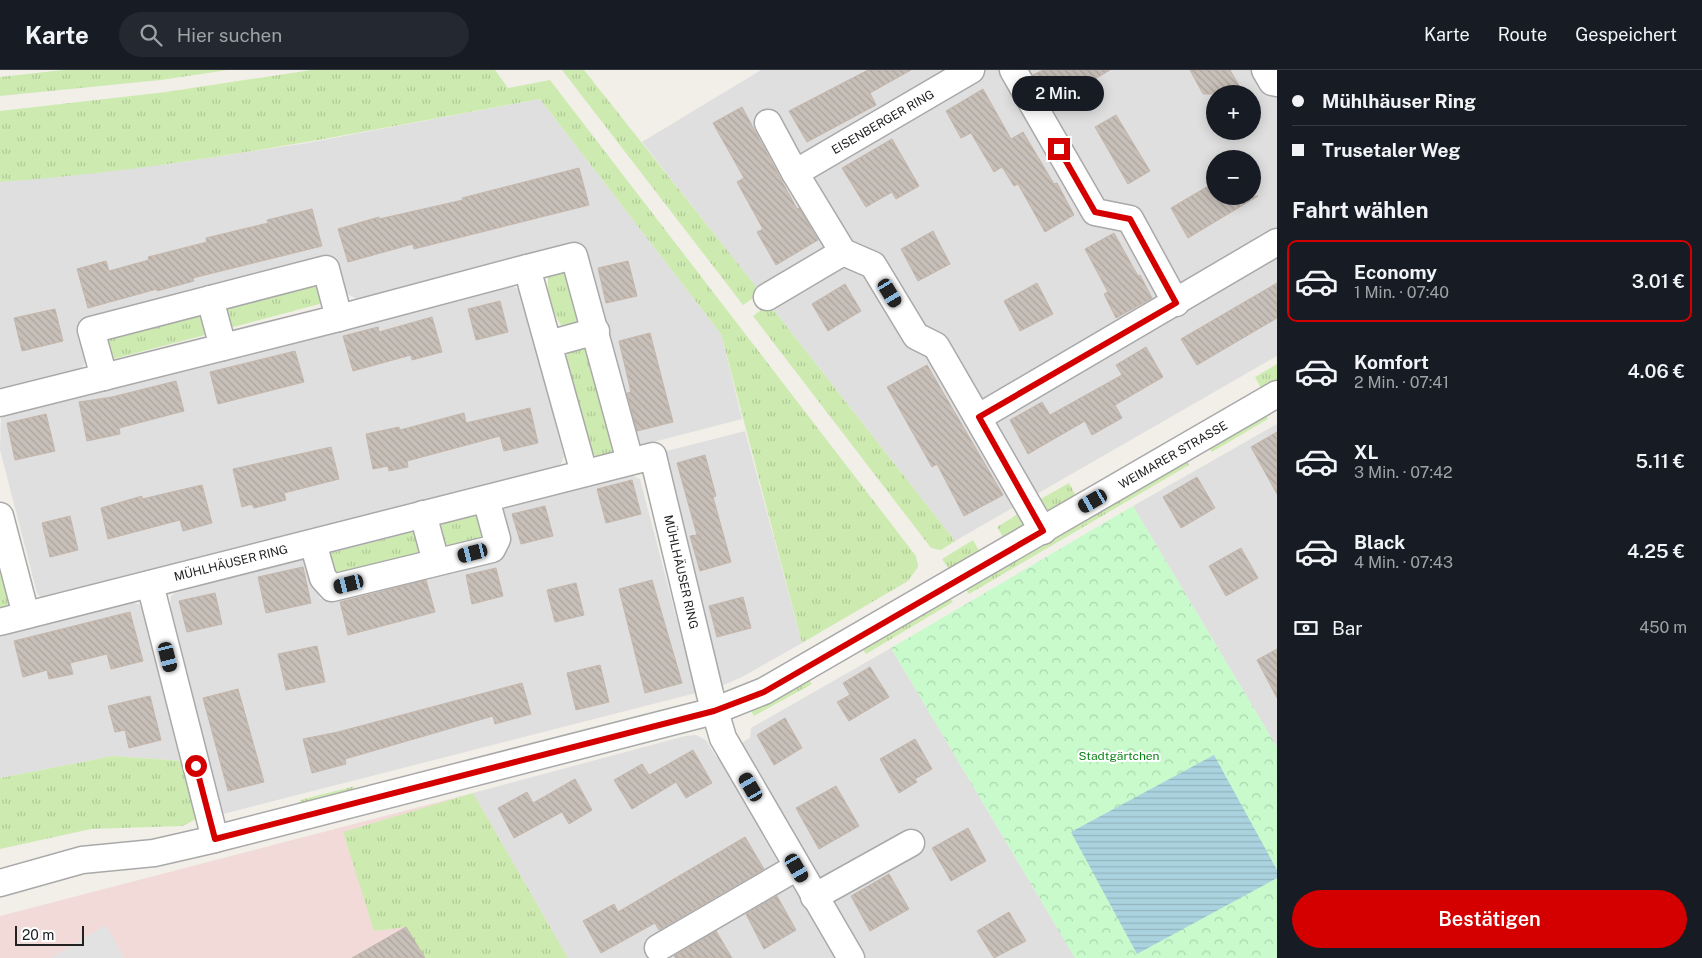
<!DOCTYPE html>
<html lang="de">
<meta charset="utf-8">
<style>
:root{--surface:#171b24;--page:#242831;--text:#f1f3f6;--muted:#9ea1a6;--line:#363941;--accent:#d40000}
body{margin:0;font-family:"Public Sans",sans-serif;background:var(--page);color:var(--text);height:100vh;display:flex;flex-direction:column;font-size:19px;white-space:nowrap}
*{box-sizing:border-box;margin:0}
p{font-size:16px;color:var(--muted)}
.icon{flex:none;width:28px;height:28px;fill:none;stroke:currentColor;stroke-width:2;stroke-linecap:round;stroke-linejoin:round}
.map{position:relative;flex:1;overflow:hidden}
.details{display:flex;flex-direction:column;background:var(--surface);width:425px}
.details>*{flex:none}
.guide{display:grid;align-content:center;height:110px;padding:0 15px;background:var(--surface)}
.buttons{position:absolute;left:1206px;top:15px;display:grid;gap:10px}
.buttons a{display:grid;place-items:center;width:55px;height:55px;border-radius:50%;background:var(--surface);box-shadow:0 2px 12px #0003;font-size:25px}
.scale{position:absolute;left:15px;bottom:12px;width:69px;box-sizing:border-box;padding-left:5px;border:2px solid #222;border-top:0;font-size:14px;line-height:18px;white-space:nowrap;color:#222;-webkit-text-stroke:4px #fff;paint-order:stroke}
.end{position:absolute;width:22px;height:22px;margin:-11px;border:6px solid #d40000;background:#fff;box-shadow:0 0 0 2px #fff}
.from{border-radius:50%}
.bubble{position:absolute;height:35px;border-radius:18px;background:var(--surface);box-shadow:0 2px 12px #0003;font-size:16px;font-weight:600;line-height:35px;text-align:center}
.car{position:absolute;width:15px;height:30px;margin:-15px -8px;border-radius:6px;box-shadow:0 0 4px 1px #0007;background:linear-gradient(#222 24%,#8ab4d8 0 40%,#222 0 76%,#8ab4d8 0 86%,#222 0)}
.guide b{display:flex;align-items:center;gap:18px;height:48px;font-size:19px}
.guide b+b{border-top:1px solid var(--line)}
.guide i{width:12px;height:12px;background:var(--text)}
ul{padding:0;list-style:none}
li{display:flex;align-items:center;gap:15px;height:82px;margin:0 10px 8px;padding:0 5px;border:2px solid transparent;border-radius:10px}
li div{flex:1}
li b{display:block;font-size:19px}
li em{font-style:normal;font-weight:600}
li.on{border-color:var(--accent)}
li>.icon{width:45px;height:45px;stroke-width:1.5}
h2{padding:0 15px;font-size:22px;line-height:60px}
.pay{display:flex;align-items:center;gap:12px;height:55px;padding:0 15px;font-size:19px}
.pay p{margin-inline-start:auto}
.action{display:flex;gap:10px;margin-top:auto;padding:10px 15px}
.action a{flex:1;height:58px;border-radius:30px;background:var(--accent);color:#fff;font-size:20px;font-weight:600;line-height:58px;text-align:center}
header{display:flex;align-items:center;gap:30px;box-sizing:border-box;height:70px;padding:0 25px;background:var(--surface);border-bottom:1px solid var(--line)}
header strong{font-size:24px}
nav{display:flex;gap:28px;margin-inline-start:auto;font-size:18px}
.search{width:350px;height:45px;background:var(--page);display:flex;align-items:center;gap:12px;box-sizing:border-box;padding:0 18px;border-radius:28px;color:var(--muted);font-size:19px}
main{display:flex;flex:1;min-height:0}
.map>svg:first-child{display:block}
.residential{fill:#e0dfdf;fill-rule:evenodd}
.commercial{fill:#f2dad9}
.grass{fill:url(#grass-tufts)}
.park{fill:url(#park-crowns)}
.parking{fill:#e2e2e2}
.water{fill:url(#water-rules)}
.building{fill:url(#building-back-hatch);stroke:#c4b6ab}
.lines{fill:none;stroke-linecap:round;stroke-linejoin:round}
.street-casing{stroke:#a9a9a9;stroke-width:29}
.street{stroke:#fff;stroke-width:26}
.route{stroke:#d40000;stroke-width:6}
.labels{text-anchor:middle;dominant-baseline:central;stroke-width:4;stroke-linejoin:round;paint-order:stroke}
.street-label{font-size:12px;fill:#222;stroke:#fff}
.park-label{font-size:12px;fill:#0c8416;stroke:#fff}
</style>
<header>
<strong>Karte</strong>
<div class="search"><svg class="icon" aria-label="search" viewBox="0 0 24 24"><circle cx="10" cy="10" r="6"/><path d="M15 15l6 6"/></svg>Hier suchen</div>
<nav><a>Karte</a><a>Route</a><a>Gespeichert</a></nav>
</header>
<main>
<div class="map">
<svg width="1277" height="888" viewBox="0 0 1277 888">
<defs>
<pattern id="grass-tufts" width="24" height="20" patternUnits="userSpaceOnUse" patternTransform="scale(1.25)"><rect width="24" height="20" fill="#cdebb0"/><path d="M3 7l-1-3M5 7V3M7 7l1-3M15 17l-1-3M17 17v-4M19 17l1-3" fill="none" stroke="#b0c997"/></pattern>
<pattern id="park-crowns" width="20" height="18" patternUnits="userSpaceOnUse" patternTransform="scale(1.25)"><rect width="20" height="18" fill="#c8facc"/><path d="M2 6a3 3 0 1 1 6 0M12 15a3 3 0 1 1 6 0" fill="none" stroke="#acd6af"/></pattern>
<pattern id="water-rules" width="6" height="5" patternUnits="userSpaceOnUse" patternTransform="scale(1.25)"><rect width="6" height="5" fill="#aad3df"/><path d="M0 2.5h6" fill="none" stroke="#92b5bf"/></pattern>
<pattern id="building-back-hatch" width="6" height="6" patternUnits="userSpaceOnUse" patternTransform="scale(1.25)"><rect width="6" height="6" fill="#c7bfb8"/><path d="M-1 5l2 2M0 0l6 6M5-1l2 2" fill="none" stroke="#aba49e"/></pattern>
</defs>
<rect width="100%" height="100%" fill="#f2efe9"/>
<!-- residential -->
<g class="residential">
<path d="M761 0H1277V286L955 471 642 72ZM1215 24H1252V61H1215ZM1215 89H1252V126H1215Z"/>
<polygon points="540,29 721,264 742,349 634,377 578,172 357,229 349,225 341,218 87,291 80,299 0,320 0,112 176,93 307,73"/>
<polygon points="505,214 519,219 540,294 564,387 561,394 554,399 50,529 41,528 37,523 0,380 1,346"/>
<polygon points="1277,354 1277,677 1133,436"/>
<polygon points="745,361 802,573 742,607 719,617 659,383"/>
<polygon points="629,404 640,409 696,623 223,744 170,539 171,526 175,523 302,488 309,495 320,529 509,480 499,445 503,439"/>
<polygon points="127,532 139,534 144,539 184,691 113,686 0,708 0,566"/>
<polygon points="891,578 1075,888 568,888 473,723 685,666 696,665 706,670 716,687 750,668 751,658"/>
</g>
<!-- commercial -->
<polygon class="commercial" points="473,723 568,888 0,888 0,846"/>
<!-- grass -->
<g class="grass">
<polygon points="63,0 228,0 161,10 0,26 0,7"/>
<path d="M311 0H495L508 18 550 10 916 486 918 497 908 511 802 573 721 264 540 29C361 62 182 99 0 112V41L166 22Z"/>
<polygon points="562,0 584,0 761,223 743,235"/>
<path d="M567 200 582 254 564 258C553 248 545 218 549 205Z"/>
<polygon points="316,207 327,232 233,257 228,254 224,232"/>
<polygon points="769,234 955,471 941,480 931,478 753,246"/>
<polygon points="201,241 208,260 205,265 113,289 109,286 104,266"/>
<polygon points="588,274 615,382 597,387 590,380 566,287 570,279"/>
<polygon points="1277,294 1277,312 1262,320 1255,307"/>
<polygon points="1264,342 1268,349 1212,382 1207,375"/>
<polygon points="1184,388 1189,395 969,524 963,515"/>
<polygon points="1069,413 1077,428 1055,441 1048,440 1037,431"/>
<path d="M1023 441C1026 457 1018 462 1005 470L997 457Z"/>
<polygon points="475,445 479,447 487,468 446,479 440,460 442,454"/>
<polygon points="413,462 419,465 422,488 335,508 328,486 331,483"/>
<polygon points="973,470 981,484 952,504 942,489"/>
<polygon points="0,490 10,534 0,540"/>
<polygon points="947,524 953,532 866,584 861,577"/>
<polygon points="808,608 812,614 754,646 750,639"/>
<polygon points="113,686 184,691 198,748 183,756 91,759 0,779 0,708"/>
<polygon points="355,716 349,723 301,736 300,730"/>
<polygon points="473,723 568,888 425,888 406,857 374,861 343,762"/>
</g>
<!-- park -->
<polygon class="park" points="1133,436 1277,677 1277,888 1075,888 891,578"/>
<!-- parking -->
<polygon class="parking" points="106,855 124,888 50,888"/>
<!-- water -->
<polygon class="water" points="1214,685 1277,800 1277,808 1137,884 1071,762"/>
<!-- building -->
<g class="building">
<polygon points="868,0 911,0 870,23 876,35 807,72 789,41"/>
<polygon points="1043,0 1110,0 1051,35 1033,5"/>
<polygon points="1190,0 1230,0 1244,24 1203,24"/>
<polygon points="983,19 1011,69 1023,62 1054,114 1057,113 1074,145 1045,162 1018,114 1014,116 1002,97 994,102 971,63 961,68 946,41"/>
<polygon points="742,37 797,139 799,138 818,170 776,195 757,162 763,159 737,112 744,108 713,53"/>
<polygon points="1116,45 1150,101 1128,114 1095,57"/>
<polygon points="892,69 919,116 896,129 892,122 866,137 842,98"/>
<polygon points="579,98 589,135 414,179 413,174 348,192 338,159 379,147 379,149 463,130 462,128"/>
<polygon points="1215,112 1215,126 1258,126 1188,168 1171,138"/>
<polygon points="312,139 322,176 193,208 194,211 157,221 157,219 88,238 77,199 106,191 109,201 149,190 148,187 207,172 206,168 268,153 267,150"/>
<polygon points="933,161 950,194 918,211 901,179"/>
<polygon points="1114,163 1138,206 1140,205 1152,228 1116,248 1104,224 1108,222 1085,179"/>
<polygon points="628,191 637,226 606,233 598,198"/>
<polygon points="1037,213 1053,244 1020,261 1004,231"/>
<polygon points="1277,213 1277,248 1197,295 1181,269"/>
<polygon points="845,214 861,241 828,261 812,234"/>
<polygon points="500,231 508,262 476,270 468,239"/>
<polygon points="55,239 63,271 22,281 14,248"/>
<polygon points="432,247 442,282 412,290 411,285 353,301 343,266 378,257 379,262"/>
<polygon points="650,263 673,352 637,361 627,323 631,322 619,271"/>
<polygon points="1146,277 1163,307 1115,335 1122,348 1092,365 1085,351 1028,384 1010,350 1042,332 1050,345 1122,305 1116,295"/>
<polygon points="295,281 304,312 218,334 210,302"/>
<polygon points="927,295 1003,425 964,446 937,394 932,397 887,317"/>
<polygon points="176,311 184,341 119,358 120,364 87,371 79,332 112,327"/>
<polygon points="530,338 538,373 504,381 500,366 407,391 408,397 389,401 388,396 373,399 366,364 399,357 400,360 464,343 466,353"/>
<polygon points="46,344 55,381 15,390 7,353"/>
<polygon points="1277,362 1277,424 1251,377"/>
<polygon points="331,377 339,409 284,423 286,430 254,438 252,434 242,437 233,399"/>
<polygon points="705,385 716,426 713,427 731,492 700,501 690,466 697,465 677,393"/>
<polygon points="1197,407 1215,438 1181,458 1163,427"/>
<polygon points="632,410 641,444 606,453 597,419"/>
<polygon points="202,415 212,453 183,461 180,450 108,469 101,438 142,426 142,429"/>
<polygon points="545,436 553,466 521,474 512,444"/>
<polygon points="70,446 78,480 50,487 42,453"/>
<polygon points="1241,478 1258,508 1226,526 1209,496"/>
<polygon points="303,497 311,533 266,543 258,507"/>
<polygon points="496,498 503,526 472,534 466,505"/>
<polygon points="426,510 435,542 348,565 340,532"/>
<polygon points="652,510 682,613 645,623 619,519"/>
<polygon points="576,513 584,545 555,552 547,520"/>
<polygon points="215,523 222,554 187,562 179,531"/>
<polygon points="743,527 751,558 717,567 709,536"/>
<polygon points="130,542 143,591 111,599 107,584 70,593 73,604 49,609 47,600 23,607 14,571"/>
<polygon points="317,576 325,612 286,620 278,584"/>
<polygon points="1277,579 1277,628 1257,590"/>
<polygon points="600,595 609,632 576,640 567,603"/>
<polygon points="870,597 889,627 849,651 837,632 850,625 843,613"/>
<polygon points="522,613 531,644 495,654 493,646 345,689 346,694 312,703 303,669 338,662"/>
<polygon points="238,619 264,712 228,721 203,628"/>
<polygon points="150,626 161,670 129,678 125,660 115,662 108,636"/>
<polygon points="785,648 802,678 774,695 757,665"/>
<polygon points="915,669 932,699 915,709 917,712 899,723 880,689"/>
<polygon points="693,680 712,713 686,728 676,712 632,739 614,710 642,694 649,705"/>
<polygon points="575,709 592,740 569,754 562,742 514,768 498,738 527,722 533,733"/>
<polygon points="836,716 859,756 819,779 796,738"/>
<polygon points="968,758 986,791 951,811 932,778"/>
<polygon points="745,767 764,799 659,860 655,853 601,883 583,851 614,834 618,842"/>
<polygon points="889,804 909,839 870,861 851,826"/>
<polygon points="777,826 796,860 764,879 746,844"/>
<polygon points="1009,842 1026,871 994,888 977,861"/>
<polygon points="406,857 425,888 352,888"/>
<polygon points="716,861 732,888 676,888 674,886"/>
</g>
<g class="lines">
<defs>
<g id="street">
<polyline points="971,0 795,103 843,182 873,195 916,266 936,276 1043,461"/>
<polyline points="1013,0 1095,142 1130,149 1176,233"/>
<polyline points="1265,0 1272,12 1277,13"/>
<polyline points="768,53 795,103"/>
<polyline points="527,198 574,186 630,391"/>
<polyline points="767,227 843,182"/>
<polyline points="210,229 223,277"/>
<polyline points="549,274 596,261"/>
<polyline points="104,307 91,260 326,199 339,248"/>
<polyline points="0,333 339,248 527,198 584,403"/>
<polyline points="979,347 1277,172"/>
<polyline points="423,444 436,492"/>
<polyline points="0,446 26,545"/>
<polyline points="313,473 323,508 332,518 492,479 497,469 486,429"/>
<polyline points="150,514 215,769"/>
<polyline points="0,552 653,386 710,624 723,668 851,888"/>
<polyline points="0,813 82,790 154,783 215,769 714,641 764,621 1277,324"/>
<polyline points="814,827 911,773"/>
<polyline points="658,878 797,797"/>
</g>
</defs>
<!-- street casing -->
<use href="#street" class="street-casing"/>
<!-- street -->
<use href="#street" class="street"/>
</g>
<g class="lines">
<!-- route -->
<polyline class="route" points="196,696 215,769 714,641 764,622 1043,461 979,347 1176,233 1130,149 1095,142 1059,79"/>
</g>
<g class="labels">
<!-- street labels -->
<g class="street-label">
<text transform="translate(883 52) rotate(-30)">EISENBERGER RING</text>
<text transform="translate(1173 385) rotate(-30)">WEIMARER STRASSE</text>
<text transform="translate(231 493) rotate(-14)">MÜHLHÄUSER RING</text>
<text transform="translate(681 502) rotate(77)">MÜHLHÄUSER RING</text>
</g>
<!-- park labels -->
<g class="park-label">
<text x="1119" y="686">Stadtgärtchen</text>
</g>
</g>
</svg>
<div class="buttons">
<a>+</a>
<a>−</a>
</div>
<div class="scale">20 m</div>
<i class="end from" style="left:196px;top:696px"></i>
<i class="end" style="left:1059px;top:79px"></i>
<div class="bubble" style="left:1012px;top:6px;width:92px">2 Min.</div>
<i class="car" style="left:890px;top:223px;rotate:149deg"></i>
<i class="car" style="left:1093px;top:431px;rotate:240deg"></i>
<i class="car" style="left:473px;top:483px;rotate:256deg"></i>
<i class="car" style="left:349px;top:514px;rotate:256deg"></i>
<i class="car" style="left:168px;top:587px;rotate:166deg"></i>
<i class="car" style="left:751px;top:717px;rotate:330deg"></i>
<i class="car" style="left:797px;top:798px;rotate:150deg"></i>
</div>
<section class="details">
<div class="guide">
<b><i class="from"></i>Mühlhäuser Ring</b>
<b><i></i>Trusetaler Weg</b>
</div>
<h2>Fahrt wählen</h2>
<ul>
<li class="on"><svg class="icon" aria-label="car" viewBox="0 0 24 24"><path d="M5 17H2v-5l4-1 3-4h7l3 4 3 1v5h-3M9 17h6M6 11h13"/><circle cx="7" cy="17" r="2"/><circle cx="17" cy="17" r="2"/></svg><div><b>Economy</b><p>1 Min. · 07:40</p></div><em>3.01 €</em></li>
<li><svg class="icon" aria-label="car" viewBox="0 0 24 24"><path d="M5 17H2v-5l4-1 3-4h7l3 4 3 1v5h-3M9 17h6M6 11h13"/><circle cx="7" cy="17" r="2"/><circle cx="17" cy="17" r="2"/></svg><div><b>Komfort</b><p>2 Min. · 07:41</p></div><em>4.06 €</em></li>
<li><svg class="icon" aria-label="car" viewBox="0 0 24 24"><path d="M5 17H2v-5l4-1 3-4h7l3 4 3 1v5h-3M9 17h6M6 11h13"/><circle cx="7" cy="17" r="2"/><circle cx="17" cy="17" r="2"/></svg><div><b>XL</b><p>3 Min. · 07:42</p></div><em>5.11 €</em></li>
<li><svg class="icon" aria-label="car" viewBox="0 0 24 24"><path d="M5 17H2v-5l4-1 3-4h7l3 4 3 1v5h-3M9 17h6M6 11h13"/><circle cx="7" cy="17" r="2"/><circle cx="17" cy="17" r="2"/></svg><div><b>Black</b><p>4 Min. · 07:43</p></div><em>4.25 €</em></li>
</ul>
<div class="pay"><svg class="icon" aria-label="cash" viewBox="0 0 24 24"><path d="M3 7h18v10H3z"/><circle cx="12" cy="12" r="2"/></svg>Bar<p>450 m</p></div>
<div class="action"><a>Bestätigen</a></div>
</section>
</main>
